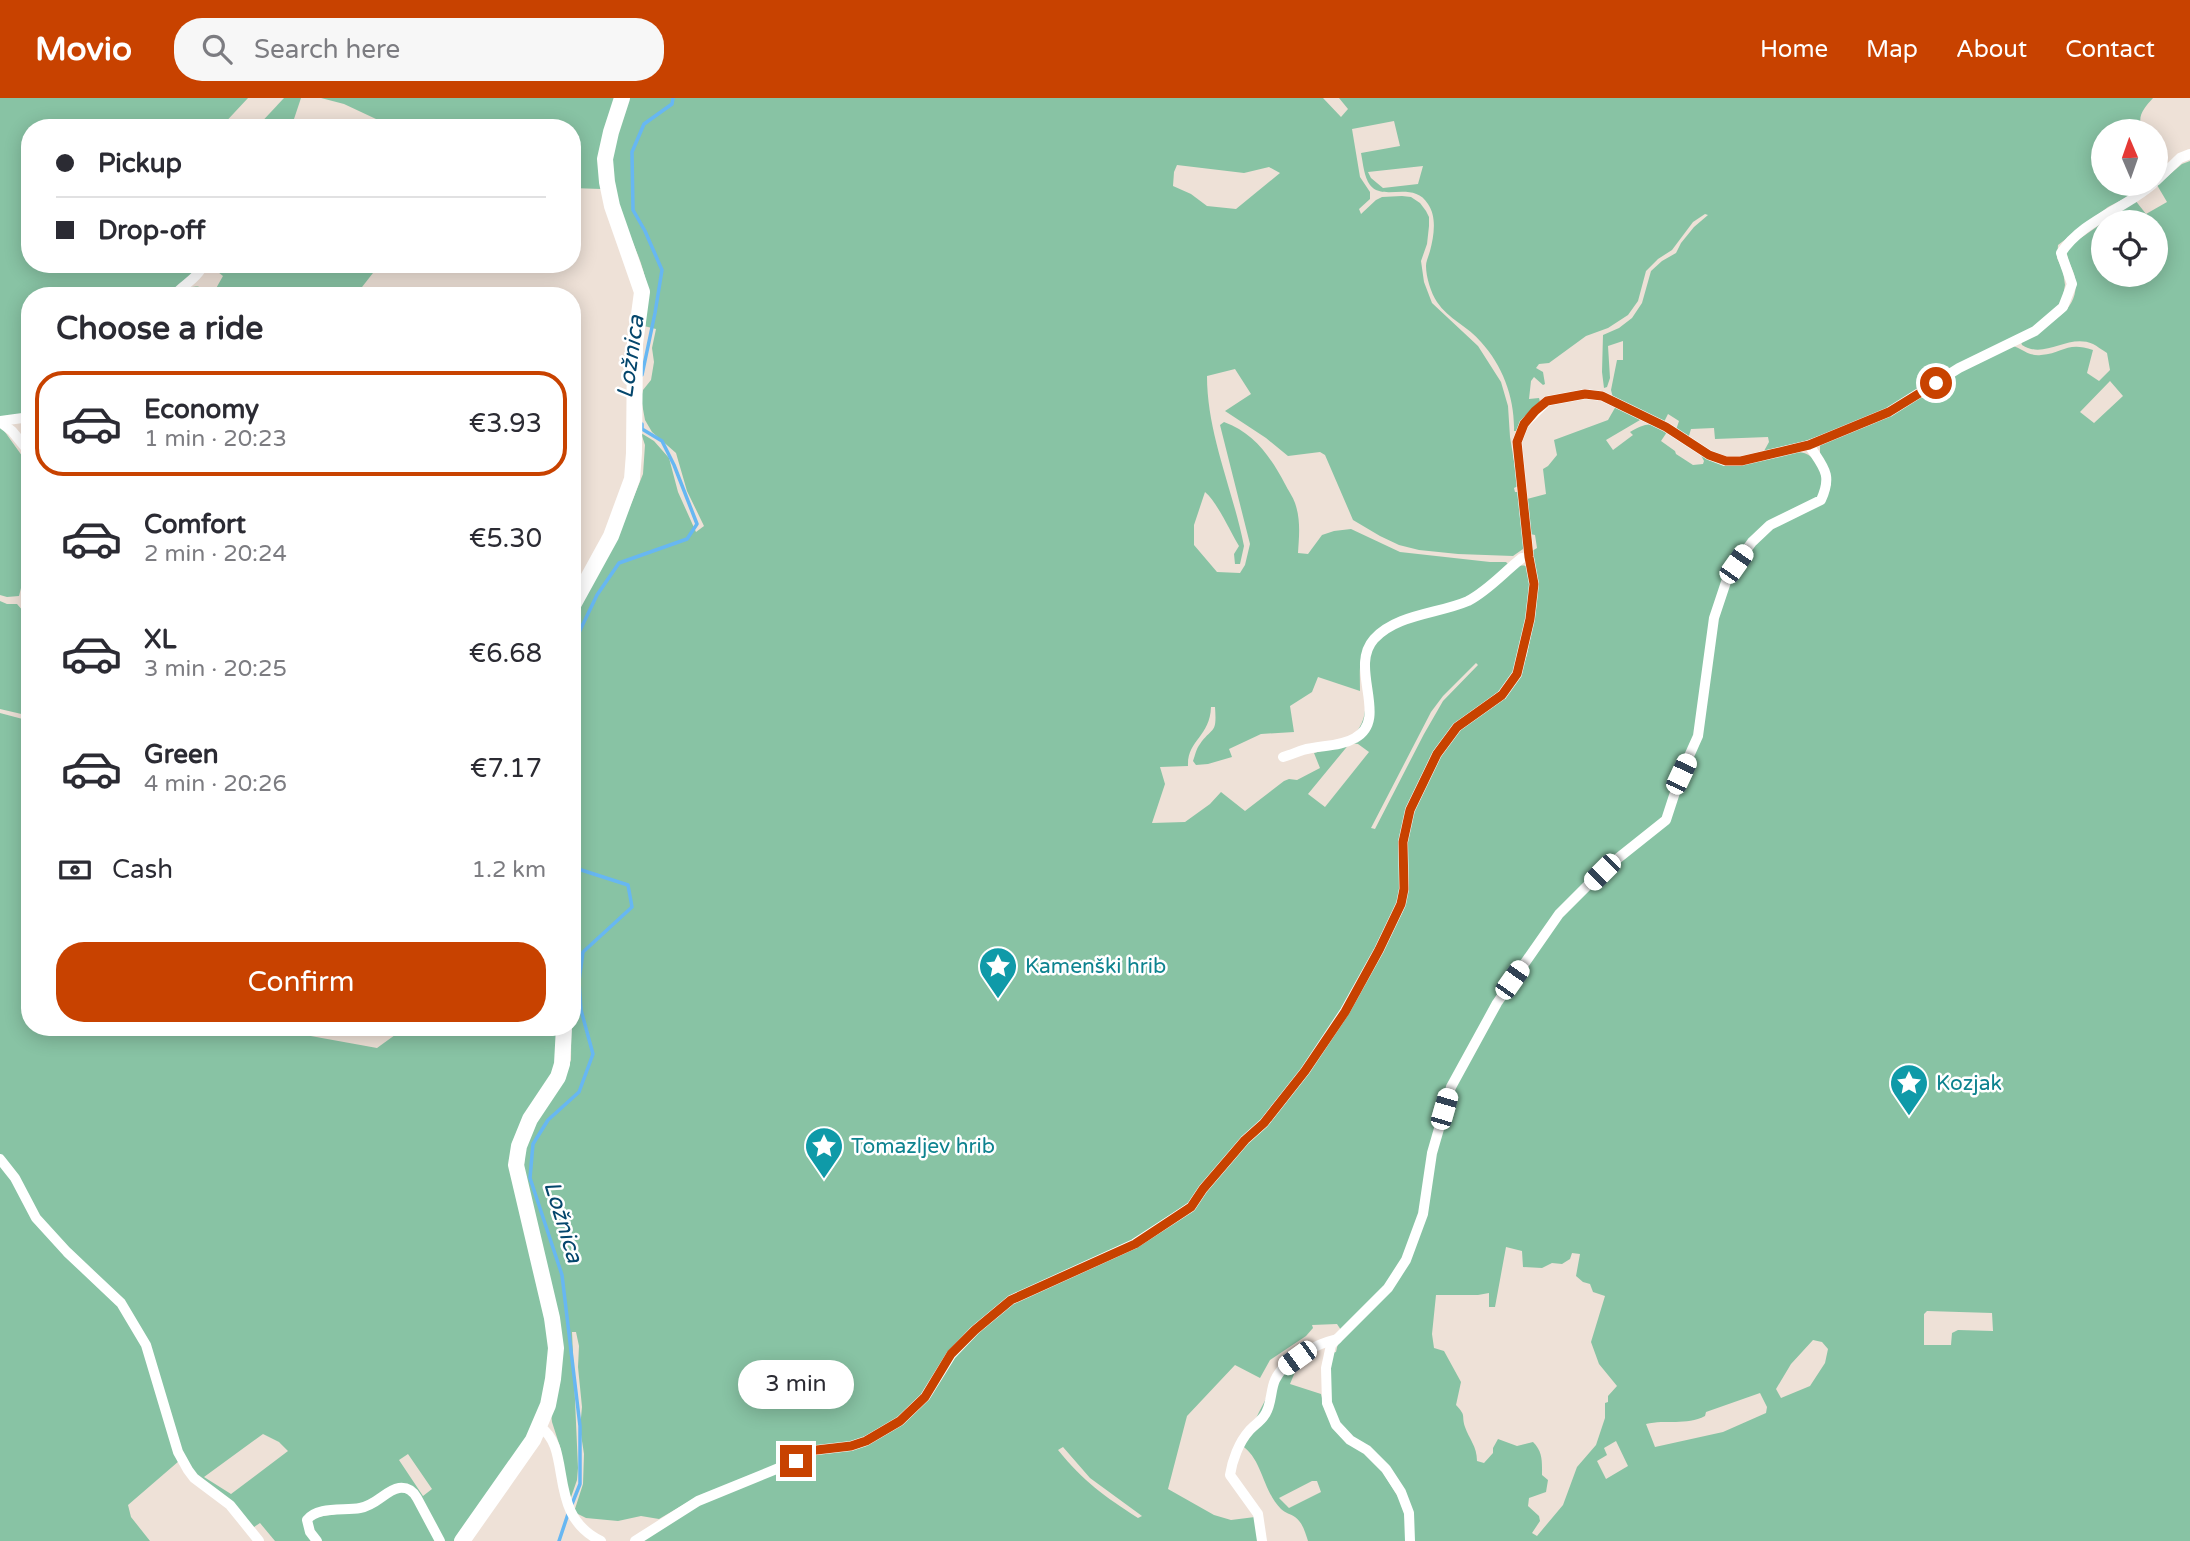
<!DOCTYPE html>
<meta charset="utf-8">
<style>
:root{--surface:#fff;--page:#f7f7f7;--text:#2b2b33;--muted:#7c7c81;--line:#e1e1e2;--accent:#c84200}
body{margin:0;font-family:"Varela Round",sans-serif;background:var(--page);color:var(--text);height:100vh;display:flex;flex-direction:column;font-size:26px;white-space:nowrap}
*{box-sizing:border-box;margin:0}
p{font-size:23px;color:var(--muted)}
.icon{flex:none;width:38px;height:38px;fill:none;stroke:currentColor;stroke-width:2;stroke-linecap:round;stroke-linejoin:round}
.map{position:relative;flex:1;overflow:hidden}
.side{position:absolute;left:21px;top:189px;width:560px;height:749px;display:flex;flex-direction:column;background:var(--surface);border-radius:28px;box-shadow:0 4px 18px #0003}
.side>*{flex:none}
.guide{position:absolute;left:21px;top:21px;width:560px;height:154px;border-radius:28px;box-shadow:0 4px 18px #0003;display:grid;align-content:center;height:154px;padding:0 35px;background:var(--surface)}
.needle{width:46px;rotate:358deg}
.tools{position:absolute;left:2091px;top:21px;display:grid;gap:14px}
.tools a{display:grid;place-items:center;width:77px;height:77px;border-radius:50%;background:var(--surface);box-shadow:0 4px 18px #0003;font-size:35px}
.end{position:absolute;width:32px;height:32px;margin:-16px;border:9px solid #c84200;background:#fff;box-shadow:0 0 0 4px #fff}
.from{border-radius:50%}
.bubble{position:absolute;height:49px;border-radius:24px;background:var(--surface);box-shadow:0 4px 18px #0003;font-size:23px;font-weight:600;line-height:49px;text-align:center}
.car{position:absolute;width:21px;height:42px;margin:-21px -10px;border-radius:9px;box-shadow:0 0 5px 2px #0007;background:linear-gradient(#fff 24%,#345 0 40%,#fff 0 76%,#345 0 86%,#fff 0)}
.guide b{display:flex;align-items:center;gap:24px;height:66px;font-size:26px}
.guide b+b{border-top:2px solid var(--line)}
.guide i{width:18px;height:18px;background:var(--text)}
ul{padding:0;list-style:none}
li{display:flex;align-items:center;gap:21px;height:105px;margin:0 14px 10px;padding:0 21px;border:4px solid transparent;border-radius:28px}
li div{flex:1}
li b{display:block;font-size:26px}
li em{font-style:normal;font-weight:600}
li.selected{border-color:var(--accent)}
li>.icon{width:63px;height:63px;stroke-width:1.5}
h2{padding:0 35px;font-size:32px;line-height:84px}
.pay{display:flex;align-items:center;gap:18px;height:77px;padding:0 35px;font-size:26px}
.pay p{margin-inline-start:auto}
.primary-button{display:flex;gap:14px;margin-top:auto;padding:14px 35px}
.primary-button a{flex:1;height:80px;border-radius:28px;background:var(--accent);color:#fff;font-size:28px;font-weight:600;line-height:80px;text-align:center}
header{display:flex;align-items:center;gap:42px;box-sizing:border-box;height:98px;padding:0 35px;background:var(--accent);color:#fff}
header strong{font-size:33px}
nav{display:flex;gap:38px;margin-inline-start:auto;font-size:24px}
.search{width:490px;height:63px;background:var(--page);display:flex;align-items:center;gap:18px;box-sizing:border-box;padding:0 24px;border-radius:28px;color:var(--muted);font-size:26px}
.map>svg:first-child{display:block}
.green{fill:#88c3a4;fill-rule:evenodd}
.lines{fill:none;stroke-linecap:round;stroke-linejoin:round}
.stream{stroke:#67b7f2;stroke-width:3.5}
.street{stroke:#fff;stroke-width:10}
.secondary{stroke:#fff;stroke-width:16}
.route{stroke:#c84200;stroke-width:9}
.labels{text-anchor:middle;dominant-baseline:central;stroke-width:5;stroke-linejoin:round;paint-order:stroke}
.culture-label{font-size:21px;fill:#0d838f;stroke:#fff;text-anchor:start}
.water-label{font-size:23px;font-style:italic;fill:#04466c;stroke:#fff}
</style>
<header>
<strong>Movio</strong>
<div class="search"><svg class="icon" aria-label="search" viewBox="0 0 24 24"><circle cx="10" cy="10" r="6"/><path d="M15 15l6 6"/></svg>Search here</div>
<nav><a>Home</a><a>Map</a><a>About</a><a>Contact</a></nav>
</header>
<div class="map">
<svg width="2190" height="1443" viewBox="0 0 2190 1443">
<rect width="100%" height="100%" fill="#eee1d7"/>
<!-- green -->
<g class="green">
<polygon points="0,0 248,0 220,30 30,30 30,166 198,166 196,172 170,198 30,198 30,316 0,320"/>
<polygon points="284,0 301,0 291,30 256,30"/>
<polygon points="321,0 618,0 601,91 572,90 572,30 374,30 376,21 344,6"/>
<path d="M628 0H1323L1341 19 1348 11 1339 0H2153C2144 10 2135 20 2144 33H2104V86H2144L2141 92 2108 109 2058 147 2057 160 2063 173 2065 187 2062 203 2050 218 2032 231 1982 254 1881 315 1805 343 1764 353 1769 344 1768 339 1715 341 1714 330 1691 331 1688 341 1676 332 1679 323 1668 316 1664 324 1613 300 1611 292 1617 262H1623V243L1608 248 1610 280 1607 289 1604 290 1602 274 1603 237 1619 230 1632 220 1642 205 1651 173 1662 163 1676 155 1681 145 1694 129 1708 117 1705 116 1693 124 1672 152 1658 161 1646 173 1638 203 1628 217 1608 230 1586 238 1549 265 1539 266 1536 270 1543 274 1545 286 1543 287 1534 279 1531 283 1529 301 1539 300 1540 304 1521 323 1517 333H1514C1515 301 1503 268 1481 244 1469 229 1448 221 1437 204 1431 195 1426 179 1426 168 1426 163 1429 157 1430 153 1434 138 1437 119 1428 106 1413 82 1383 104 1370 87 1364 79 1363 65 1361 55L1400 48 1394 23 1352 31 1360 79 1370 94V101L1359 111 1361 116 1376 102 1382 99 1402 98 1411 99 1420 105 1426 113 1429 119V128L1427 146 1421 163 1424 184 1432 205 1478 248 1501 284 1508 308 1510 339 1518 388 1514 390 1515 394H1518L1524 441 1523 451 1513 458 1458 456 1419 452 1399 447 1380 438 1353 422 1325 357 1320 354 1288 358 1266 340 1225 313 1251 296 1235 271 1207 278C1207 336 1233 392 1244 448L1240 466H1235L1234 456 1239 448C1230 433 1217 404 1205 394L1194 427V447L1217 474 1240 475 1245 467 1250 446 1220 327 1224 324C1254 335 1270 358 1285 386 1288 392 1293 399 1295 405 1301 422 1299 439 1298 455L1308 456 1322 437 1334 433 1351 431 1400 454 1490 464H1506L1508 466C1497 477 1485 492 1471 498 1441 512 1385 516 1367 544 1358 558 1360 577 1360 593L1318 579 1312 594 1290 608 1294 634 1261 636 1229 651 1232 659 1208 666 1196 667 1193 663C1195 658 1196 651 1200 646 1213 628 1217 637 1215 609H1211C1210 639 1187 642 1188 668L1160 669 1165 686 1152 725 1185 724 1210 706 1221 694 1245 713 1284 683 1289 681 1297 682 1320 670 1314 655C1323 652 1336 651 1344 645 1373 625 1364 603 1365 573 1366 564 1367 555 1371 547 1388 520 1440 518 1468 505 1476 502 1484 497 1490 491 1500 481 1513 462 1529 469L1531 488 1529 516 1514 573 1504 589 1452 630 1432 659 1417 687 1403 726 1400 744 1402 780 1399 802 1357 888 1337 922 1302 972 1262 1021 1201 1088 1189 1104 1133 1142 1008 1199 958 1243 918 1303 886 1328 849 1346 805 1352 794 1360 754 1378 693 1401 659 1421 641 1418 618 1423 586 1420 574 1414 583 1386 584 1356 580 1330 582 1309 578 1269 579 1248 576 1234H572L578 1370 577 1382 569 1405 563 1389 561 1352 552 1324 551 1315 560 1279 561 1262 558 1226 543 1153 525 1083 524 1069 526 1043 532 1032 562 984 571 962 572 861 576 830V814L572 800V523L612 451 633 401 643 376 645 347 641 335 654 343 669 360 678 394 696 434 704 428 687 393 676 355 652 334 645 322 641 300 643 292 651 282 654 264 652 250 656 231 644 228C646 216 649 202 647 190 641 146 607 108 611 62 613 40 621 20 628 0ZM1177 67 1244 75 1269 69 1280 75 1236 111 1207 108 1191 96 1173 88 1174 74ZM1423 68 1418 86 1383 90 1371 80 1368 74ZM1476 565 1478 567 1443 603 1424 636 1375 731 1371 730 1431 614 1443 598ZM1350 645 1358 646 1369 654 1325 709 1308 696Z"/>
<path d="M2190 63V1443H1413C1411 1411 1403 1388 1382 1363 1372 1352 1359 1346 1348 1336 1326 1317 1323 1281 1332 1255L1336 1254 1341 1232 1337 1226 1312 1227 1313 1230 1306 1238 1270 1262 1260 1280 1235 1267 1187 1318 1168 1391 1214 1417 1231 1422 1255 1419 1260 1443H641L697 1406 798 1367 811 1356 835 1354 863 1347 902 1326 922 1308 933 1294 954 1256 995 1218 1027 1197 1136 1150 1195 1109 1206 1092 1246 1046 1268 1026 1305 978 1339 929 1380 858 1403 813 1408 786 1406 737 1409 722 1426 679 1449 642 1459 631 1507 595 1520 577 1527 557 1536 512 1537 490 1532 453 1537 450 1535 437 1530 436 1527 401 1546 396 1543 371 1548 368 1557 357 1554 342 1608 322 1616 308 1636 317 1640 322 1606 342 1613 352 1633 337 1630 334C1646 325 1651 323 1667 334L1661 343 1675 353 1676 356 1693 367 1703 366 1704 363 1701 357C1733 375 1751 361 1783 356 1790 354 1797 353 1804 355 1818 360 1829 379 1822 393 1813 414 1781 416 1764 428 1703 475 1708 561 1697 629L1693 641 1677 679 1681 680 1701 637 1713 536 1722 499 1747 450 1775 427 1814 410 1824 402 1831 386 1830 377 1820 356V345C1842 335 1869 330 1890 317 1918 301 1945 282 1973 266 1983 260 1994 251 2006 248 2018 245 2025 259 2041 257 2064 255 2067 243 2093 252L2087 275 2099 283 2110 272 2107 255C2102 252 2097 248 2093 246 2068 235 2045 262 2022 247L2021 244C2042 226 2081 217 2075 180 2073 168 2064 161 2068 149L2135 102 2146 116 2167 104 2157 87 2182 66ZM2104 124H2156V177H2104L2103 163 2098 158 2097 154 2104 147ZM2110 283 2123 298 2094 325 2080 314ZM1506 1149 1522 1153 1523 1169 1542 1170 1552 1165 1562 1166 1570 1161 1572 1155 1580 1156 1576 1178 1583 1184 1590 1186 1593 1194 1605 1198 1591 1244 1599 1266 1617 1288 1608 1298V1304L1605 1305V1320L1596 1347 1577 1369 1563 1407 1537 1438 1532 1435 1540 1423 1539 1418 1528 1408 1529 1400 1546 1394 1548 1382 1542 1377C1542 1363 1543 1354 1533 1344L1517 1348 1498 1341 1493 1350V1355L1484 1365 1477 1363C1477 1348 1469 1341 1465 1329 1461 1316 1467 1319 1456 1307L1461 1284 1444 1253 1434 1250 1432 1236 1436 1197H1478L1489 1195V1209H1495ZM1927 1213 1992 1215 1993 1233 1958 1232 1952 1235 1951 1247H1924V1216ZM1813 1242 1822 1244 1828 1251 1825 1265 1810 1288 1781 1300 1776 1291 1791 1266ZM1760 1295 1767 1309 1766 1315 1723 1334 1655 1349 1646 1326C1666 1321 1686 1328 1705 1318L1706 1314ZM1616 1343 1628 1368 1606 1381 1597 1363 1607 1357 1604 1350ZM1063 1349 1090 1380 1142 1418 1138 1420C1104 1398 1084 1384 1058 1352Z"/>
<path d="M220 166 233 169 248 166H380L355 198H178C194 185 196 187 214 194L223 178 218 174Z"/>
<polygon points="0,327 30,369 27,404 30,405 30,481 23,482 19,498 7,499 0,497"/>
<polygon points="0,503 7,506 17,506 30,521 30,618 0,611"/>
<path d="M0 615 30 623V929H261L377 950 406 929H558L557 966 516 1035 537 1178 551 1258 542 1310 529 1337 455 1443H442L406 1386 369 1406 307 1416 314 1443H275L260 1425 251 1431 179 1363 128 1407 131 1419 150 1443H0ZM263 1336 279 1344 288 1353 231 1396 204 1379ZM408 1356 432 1391 423 1398 399 1362Z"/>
<path d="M1308 1258 1307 1262 1297 1269 1290 1286 1321 1296 1325 1312 1377 1365 1403 1407 1408 1443H1308C1305 1434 1303 1425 1295 1419 1291 1416 1285 1415 1281 1411 1262 1392 1263 1361 1241 1347 1261 1318 1272 1270 1308 1258ZM1312 1383H1317L1321 1394 1289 1410 1279 1400Z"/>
<polygon points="410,1392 437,1443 320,1443 309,1424 310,1420 349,1414 395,1393"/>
</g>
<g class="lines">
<!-- stream -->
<g class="stream">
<polyline points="642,277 655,215 662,172 645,133 633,112 632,54 644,26 672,6 673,0"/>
<polyline points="572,549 597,497 619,465 687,441 697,426 674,367 662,343 642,331 642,326"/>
<polyline points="572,1406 580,1386 580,1328 562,1177 530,1080 533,1046 548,1022 579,994 593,956 581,912 579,883 583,854 632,809 628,787 572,769"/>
<polyline points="559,1443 569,1413"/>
</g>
<!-- street -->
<g class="street">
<polyline points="2156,83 2180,60 2190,56"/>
<path d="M174 198C182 187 194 183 201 171"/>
<polyline points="0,323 30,319"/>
<polyline points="0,324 12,333 30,355"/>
<path d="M1283 659C1290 657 1297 654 1303 652 1320 647 1340 649 1355 640 1390 621 1348 570 1374 541 1397 516 1438 516 1468 503 1489 492 1504 474 1522 460"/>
<polyline points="0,1061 15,1080 36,1120 67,1154 121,1205 146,1247 178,1354 188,1372 194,1380 230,1407 259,1443"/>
<path d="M540 1329C574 1351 545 1416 601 1443"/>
<path d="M317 1443 310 1434 307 1422C317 1408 344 1413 360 1410 377 1407 386 1392 399 1390 408 1389 413 1393 417 1400L440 1443"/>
<path d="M635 1443 698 1403 796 1363 808 1353 851 1348 866 1343 900 1323 925 1299 951 1257 975 1232 1011 1202 1134 1146 1191 1109 1203 1091 1245 1042 1264 1025 1305 973 1345 913 1379 852 1401 806 1404 791 1403 744 1410 712 1437 656 1457 629 1502 597 1517 576 1530 521 1534 486 1529 459 1517 344 1524 326 1547 303 1585 296 1602 298 1666 329 1709 357 1725 363H1741L1809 347 1889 314 1959 270 2035 233 2063 209 2072 186 2061 155C2082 123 2124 111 2153 86"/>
<path d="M1262 1443 1258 1416 1230 1377C1232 1363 1239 1344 1249 1333 1253 1328 1260 1324 1264 1318 1272 1308 1270 1293 1275 1282 1284 1262 1316 1246 1337 1241"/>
<path d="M1410 1443 1409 1415 1401 1394 1386 1371 1367 1352 1350 1342 1336 1327 1327 1305 1326 1270 1331 1247 1388 1190 1406 1162 1423 1116 1432 1055 1451 989 1497 905 1559 816 1602 773 1666 722 1681 676 1698 638 1714 520 1726 484 1736 466 1752 444 1770 427 1821 402C1833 376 1823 369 1809 347"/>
</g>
<!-- secondary -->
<g class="secondary">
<polyline points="572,509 611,438 632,381 634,355 635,246 642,194 612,108 607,84 605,61 611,34 622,0"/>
<polyline points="462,1443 533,1342 548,1307 553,1281 556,1250 552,1220 516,1067 519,1048 530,1021 558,979 562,966 564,929"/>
</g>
</g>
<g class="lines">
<!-- route -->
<polyline class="route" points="796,1363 808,1353 851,1348 866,1343 900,1323 925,1299 951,1256 975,1232 1011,1202 1135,1146 1191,1109 1203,1091 1245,1042 1264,1025 1305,973 1345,914 1379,852 1401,806 1404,791 1403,744 1410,712 1437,656 1457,629 1502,597 1517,576 1530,521 1534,486 1529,459 1517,344 1524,326 1535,313 1547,303 1585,296 1602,298 1666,329 1709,357 1726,363 1741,363 1809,347 1889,314 1936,285"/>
</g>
<!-- icons -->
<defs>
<symbol id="sight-pin" viewBox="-11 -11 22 30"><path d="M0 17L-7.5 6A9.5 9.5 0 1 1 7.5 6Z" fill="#0f9aa8" stroke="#fff"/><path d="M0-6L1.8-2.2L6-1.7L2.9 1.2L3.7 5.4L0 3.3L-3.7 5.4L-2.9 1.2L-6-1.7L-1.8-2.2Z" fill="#fff"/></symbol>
</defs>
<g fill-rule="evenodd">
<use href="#sight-pin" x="976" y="846" width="44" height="60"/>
<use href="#sight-pin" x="1887" y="963" width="44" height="60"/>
<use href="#sight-pin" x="802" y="1026" width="44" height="60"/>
</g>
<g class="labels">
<!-- culture labels -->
<g class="culture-label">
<text x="1025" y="868">Kamenški hrib</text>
<text x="1936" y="985">Kozjak</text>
<text x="851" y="1048">Tomazljev hrib</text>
</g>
<!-- water labels -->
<g class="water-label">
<text transform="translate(631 259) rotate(-82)">Ložnica</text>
<text transform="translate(563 1124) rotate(73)">Ložnica</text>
</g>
</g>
</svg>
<div class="tools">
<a><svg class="needle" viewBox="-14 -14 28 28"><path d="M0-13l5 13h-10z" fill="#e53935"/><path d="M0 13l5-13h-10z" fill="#7c7c81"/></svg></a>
<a><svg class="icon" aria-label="locate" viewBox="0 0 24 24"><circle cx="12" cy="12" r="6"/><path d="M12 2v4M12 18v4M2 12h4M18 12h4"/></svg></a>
</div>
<i class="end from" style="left:1936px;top:285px"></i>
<i class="end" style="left:796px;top:1363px"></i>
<div class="bubble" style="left:738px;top:1262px;width:116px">3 min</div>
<i class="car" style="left:1736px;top:466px;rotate:35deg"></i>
<i class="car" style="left:1681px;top:676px;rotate:25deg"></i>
<i class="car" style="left:1602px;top:774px;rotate:225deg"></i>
<i class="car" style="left:1512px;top:882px;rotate:35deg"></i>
<i class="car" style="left:1444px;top:1011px;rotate:16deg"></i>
<i class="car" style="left:1297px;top:1260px;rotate:234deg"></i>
<div class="guide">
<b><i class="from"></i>Pickup</b>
<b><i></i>Drop-off</b>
</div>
<section class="side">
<h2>Choose a ride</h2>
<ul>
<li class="selected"><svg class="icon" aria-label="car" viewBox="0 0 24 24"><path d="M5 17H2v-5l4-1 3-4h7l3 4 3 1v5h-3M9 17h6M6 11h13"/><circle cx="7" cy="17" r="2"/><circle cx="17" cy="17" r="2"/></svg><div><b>Economy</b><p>1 min · 20:23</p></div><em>€3.93</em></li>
<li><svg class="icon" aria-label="car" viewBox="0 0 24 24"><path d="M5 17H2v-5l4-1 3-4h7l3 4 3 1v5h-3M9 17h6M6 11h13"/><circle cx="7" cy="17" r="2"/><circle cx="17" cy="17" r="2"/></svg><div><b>Comfort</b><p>2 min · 20:24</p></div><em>€5.30</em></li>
<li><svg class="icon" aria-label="car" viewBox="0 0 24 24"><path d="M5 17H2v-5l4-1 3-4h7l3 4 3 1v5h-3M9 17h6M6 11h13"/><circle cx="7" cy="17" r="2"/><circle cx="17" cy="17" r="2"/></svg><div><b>XL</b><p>3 min · 20:25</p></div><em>€6.68</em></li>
<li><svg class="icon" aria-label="car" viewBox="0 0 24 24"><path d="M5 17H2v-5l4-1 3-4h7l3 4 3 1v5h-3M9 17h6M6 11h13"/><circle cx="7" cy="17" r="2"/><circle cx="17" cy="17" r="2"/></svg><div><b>Green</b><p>4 min · 20:26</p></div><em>€7.17</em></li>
</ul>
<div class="pay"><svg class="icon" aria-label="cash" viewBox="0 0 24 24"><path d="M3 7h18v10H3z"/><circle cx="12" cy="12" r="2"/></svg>Cash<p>1.2 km</p></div>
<div class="primary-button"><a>Confirm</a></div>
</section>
</div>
